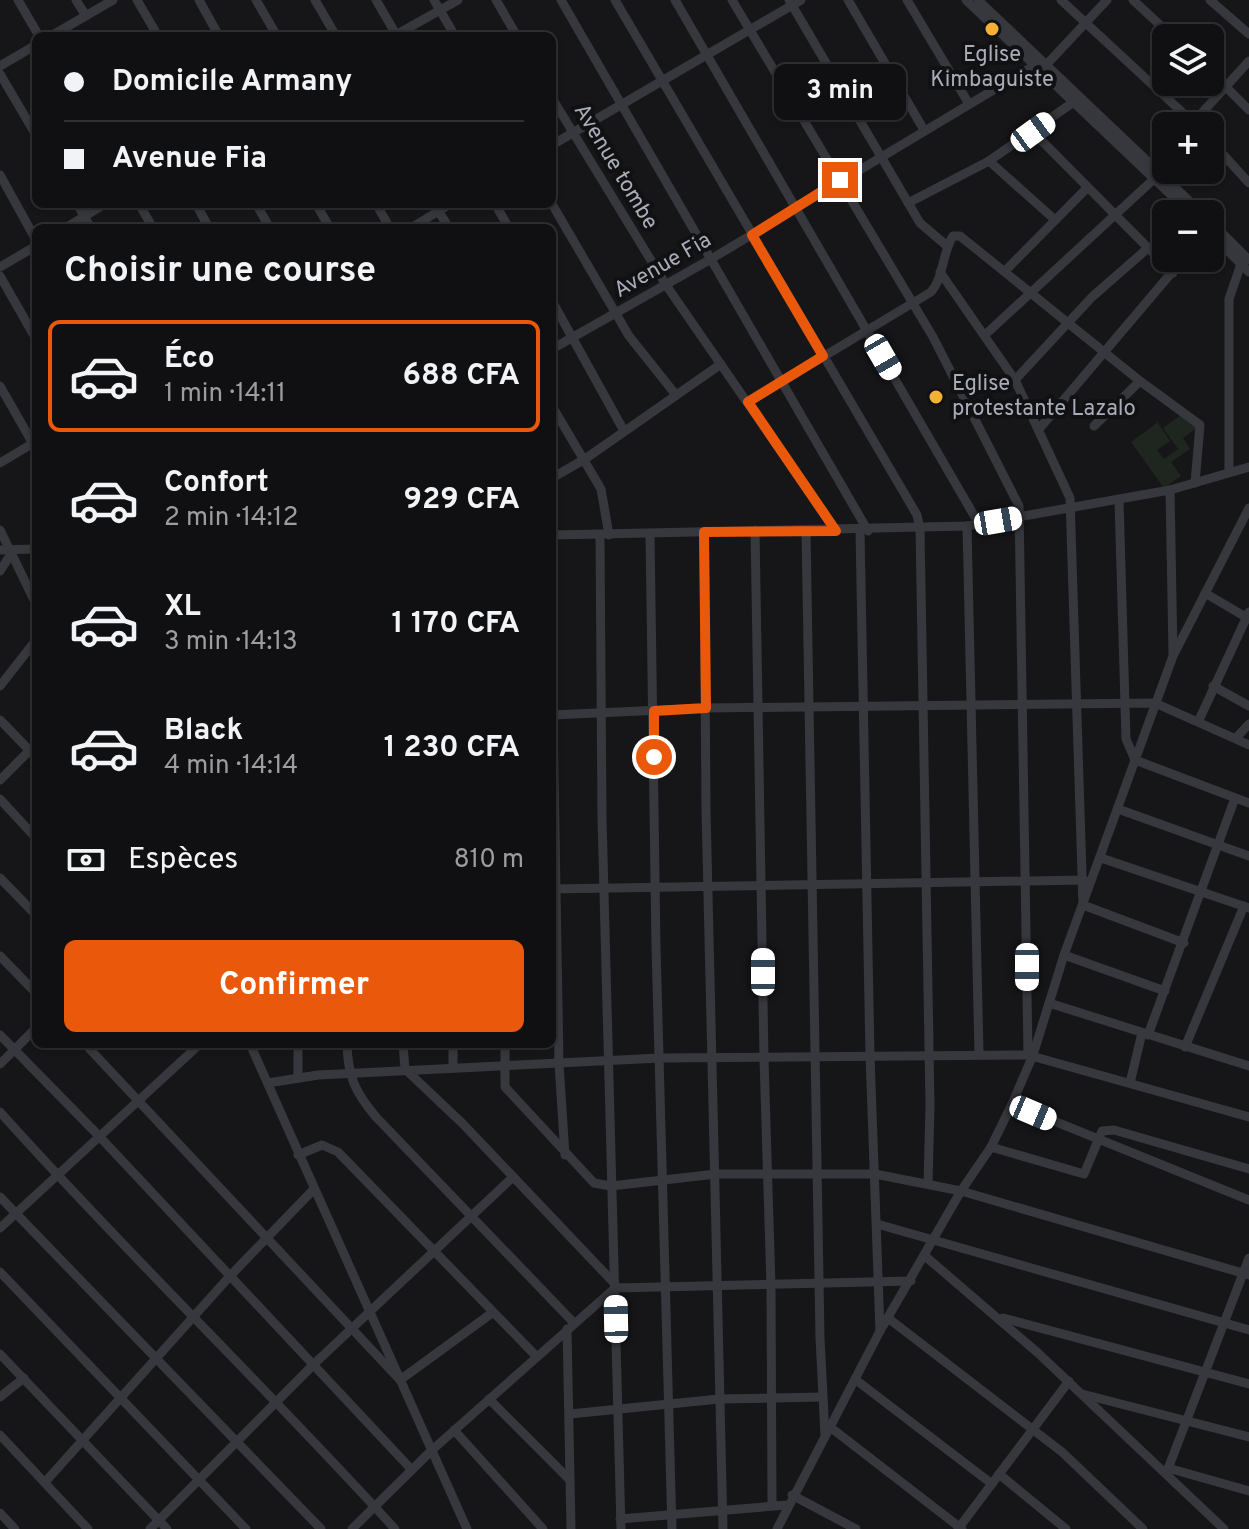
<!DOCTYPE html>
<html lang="fr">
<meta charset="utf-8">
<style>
:root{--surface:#101012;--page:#1e1e20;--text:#f1f3f6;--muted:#9c9d9f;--line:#303032;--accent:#ea580c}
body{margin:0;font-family:Overpass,sans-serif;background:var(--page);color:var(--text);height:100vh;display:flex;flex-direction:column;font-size:30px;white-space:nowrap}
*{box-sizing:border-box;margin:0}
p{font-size:26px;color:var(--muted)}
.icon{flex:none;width:44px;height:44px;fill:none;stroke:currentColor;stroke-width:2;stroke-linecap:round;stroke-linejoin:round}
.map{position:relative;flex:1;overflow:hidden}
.sheet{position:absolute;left:32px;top:224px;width:524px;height:824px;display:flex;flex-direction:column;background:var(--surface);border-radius:12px;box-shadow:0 2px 6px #0004,0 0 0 2px var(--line)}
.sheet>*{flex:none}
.hud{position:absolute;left:32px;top:32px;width:524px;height:176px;border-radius:12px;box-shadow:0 2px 6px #0004,0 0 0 2px var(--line);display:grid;align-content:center;height:176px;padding:0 32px;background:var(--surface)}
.fabs{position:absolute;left:1152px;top:24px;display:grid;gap:16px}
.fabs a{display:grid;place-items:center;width:72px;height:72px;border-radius:12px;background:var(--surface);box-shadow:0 2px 6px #0004,0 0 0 2px var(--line);font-size:40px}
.end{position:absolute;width:36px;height:36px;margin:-18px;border:10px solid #ea580c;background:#fff;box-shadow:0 0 0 4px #fff}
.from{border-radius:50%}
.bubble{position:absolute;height:56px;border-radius:12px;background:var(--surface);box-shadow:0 2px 6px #0004,0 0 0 2px var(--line);font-size:26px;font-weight:700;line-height:56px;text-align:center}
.car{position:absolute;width:24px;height:48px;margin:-24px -12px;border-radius:10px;box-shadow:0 0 6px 2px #0007;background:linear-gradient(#fff 24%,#345 0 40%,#fff 0 76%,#345 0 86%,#fff 0)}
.hud b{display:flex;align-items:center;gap:28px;height:76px;font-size:30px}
.hud b+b{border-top:2px solid var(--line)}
.hud i{width:20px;height:20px;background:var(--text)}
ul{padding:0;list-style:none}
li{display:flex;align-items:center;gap:24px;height:112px;margin:0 16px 12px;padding:0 16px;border:4px solid transparent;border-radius:12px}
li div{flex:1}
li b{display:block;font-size:30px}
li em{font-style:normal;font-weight:700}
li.active{border-color:var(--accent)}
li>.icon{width:72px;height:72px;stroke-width:1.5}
h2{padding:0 32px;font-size:36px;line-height:96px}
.pay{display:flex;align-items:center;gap:20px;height:88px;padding:0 32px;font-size:30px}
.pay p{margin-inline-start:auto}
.cta{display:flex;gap:16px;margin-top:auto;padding:16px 32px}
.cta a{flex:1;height:92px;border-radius:12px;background:var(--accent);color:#fff;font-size:32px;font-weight:700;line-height:92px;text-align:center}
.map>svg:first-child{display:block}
.green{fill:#1e261f}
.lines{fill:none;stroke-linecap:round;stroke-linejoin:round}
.minor{stroke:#37383d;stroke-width:9}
.route{stroke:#ea580c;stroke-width:10}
.poi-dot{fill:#f2b134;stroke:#111113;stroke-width:3}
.labels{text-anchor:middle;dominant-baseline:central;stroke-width:8;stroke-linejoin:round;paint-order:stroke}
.poi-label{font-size:22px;fill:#a8adb8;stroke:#111113}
.street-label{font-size:22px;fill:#a8adb8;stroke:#111113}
</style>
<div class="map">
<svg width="1249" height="1529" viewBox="0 0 1249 1529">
<rect width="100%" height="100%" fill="#161618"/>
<!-- green -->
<polygon class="green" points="1185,412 1197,428 1183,438 1190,449 1171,462 1181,476 1164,488 1131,442 1157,423 1156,420 1170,441 1157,450 1164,459 1178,449 1163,428"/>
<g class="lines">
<!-- minor -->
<g class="minor">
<polyline points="18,0 39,36"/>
<polyline points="76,0 86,16"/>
<polyline points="137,0 158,36"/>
<polyline points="199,0 219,36"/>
<polyline points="256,0 277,36"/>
<polyline points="315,0 336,36"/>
<polyline points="376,0 397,36"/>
<polyline points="434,0 455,36"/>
<polyline points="496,0 517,36"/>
<polyline points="561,0 868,531"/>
<polyline points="615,0 917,515 920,529 930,1105 928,1184"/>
<polyline points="675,0 979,524"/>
<polyline points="732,0 933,337 1019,506 1028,1055"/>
<polyline points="789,0 920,223 947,246"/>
<polyline points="848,0 924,130"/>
<polyline points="907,0 969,104"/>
<polyline points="966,0 1191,214"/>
<polyline points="978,0 1203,214"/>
<polyline points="1061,0 1197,126"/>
<polyline points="1133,0 1174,38"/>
<polyline points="1210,0 1249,34"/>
<polyline points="51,36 113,0"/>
<polyline points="394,36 458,0"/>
<polyline points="1047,64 1107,0"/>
<polyline points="0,66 36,45"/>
<polyline points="1210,71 1249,110"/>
<polyline points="0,74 36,135"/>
<polyline points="552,98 666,285 836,531"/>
<polyline points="1190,126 1249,61"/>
<polyline points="1033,132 1173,273"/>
<polyline points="1210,140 1249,183"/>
<polyline points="552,145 801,0"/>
<polyline points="989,161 1054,219"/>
<polyline points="1153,166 1166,153"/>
<polyline points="0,175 36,240"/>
<polyline points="908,203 989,161 1075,101"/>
<polyline points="77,204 91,228"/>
<polyline points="139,204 153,228"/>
<polyline points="196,204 209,228"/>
<polyline points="256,204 270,228"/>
<polyline points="316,204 330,228"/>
<polyline points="376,204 390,228"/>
<polyline points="434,204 449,228"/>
<polyline points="495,204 509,228"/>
<polyline points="552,204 629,336 676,395"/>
<polyline points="1210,221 1249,260"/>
<polyline points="65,228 105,204"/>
<polyline points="411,228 450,204"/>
<polyline points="1210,233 1249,272"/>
<polyline points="0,267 36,246"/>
<polyline points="1006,270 1087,188"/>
<polyline points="940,272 1015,380 1070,498 1083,905 1184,943"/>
<polyline points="0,276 36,339"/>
<polyline points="552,301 624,431"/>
<polyline points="986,334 1155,178"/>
<polyline points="552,349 711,259 1037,64"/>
<polyline points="1015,380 1092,297 1148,248"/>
<polyline points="0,386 36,449"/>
<path d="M748 402 931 292C944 277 942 253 953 236H960L1140 381 1200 425 1195 483"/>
<polyline points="552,406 601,489 609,535"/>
<polyline points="1094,426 1140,381"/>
<polyline points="1039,429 1184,258"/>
<polyline points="0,463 35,442"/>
<polyline points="1229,472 1229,299 1241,264"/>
<polyline points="552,478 585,459 721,364"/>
<polyline points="1170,490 1173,654"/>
<polyline points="1119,500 1126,739 1135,760 1249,803"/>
<polyline points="967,526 979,1054"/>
<polyline points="0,530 36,604"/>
<polyline points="755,530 764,1059 771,1286 772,1505"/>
<polyline points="806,531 820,1338 825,1435"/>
<polyline points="860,531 870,1056 880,1331"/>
<polyline points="704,532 706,810 723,1529"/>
<polyline points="650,534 656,947 672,1529"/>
<polyline points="552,535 967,526 1170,490 1249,467"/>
<polyline points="600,535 602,818 621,1529"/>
<polyline points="0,550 36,549"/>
<polyline points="0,571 11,554"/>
<polyline points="1205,593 1249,619"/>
<polyline points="552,659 559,1064 565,1155"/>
<polyline points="0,686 36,640"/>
<polyline points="1213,686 1249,706"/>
<polyline points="552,715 706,708 1155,703 1249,745"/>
<polyline points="0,720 36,757"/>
<polyline points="1199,720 1249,612"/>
<polyline points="1236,738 1249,724"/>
<polyline points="0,780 36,744"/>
<polyline points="0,799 36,838"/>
<polyline points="1118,809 1249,856"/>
<polyline points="1101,858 1249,908"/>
<polyline points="0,878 36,915"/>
<polyline points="552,889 1084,880"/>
<polyline points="1064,955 1165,991"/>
<polyline points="0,956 36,993"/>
<polyline points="1049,1003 1249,1066"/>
<polyline points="0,1035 99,1136 411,1469"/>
<polyline points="1148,1035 1235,798"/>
<polyline points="85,1044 400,1380 492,1313"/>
<polyline points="250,1044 467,1529"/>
<polyline points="298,1044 298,1078"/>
<path d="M347 1044C348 1077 355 1092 376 1117L574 1323"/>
<polyline points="403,1044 405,1069 463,1124 615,1284"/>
<polyline points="453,1044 453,1068"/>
<polyline points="505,1044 505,1087 594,1183 611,1186 716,1174 875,1174 961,1191 1249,1275"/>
<polyline points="1185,1047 1244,906"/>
<polyline points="0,1064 36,1028"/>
<polyline points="268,1083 318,1075 660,1058 1028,1055 1249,1117"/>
<polyline points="1130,1083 1142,1033"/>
<polyline points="1012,1104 1249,1200"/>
<path d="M0 1112C128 1255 266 1387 395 1529"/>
<polyline points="991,1147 1084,1174 1102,1131 1114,1130 1249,1169"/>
<polyline points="298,1155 322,1145 338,1152 536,1356"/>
<polyline points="0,1197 321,1529"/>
<polyline points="877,1224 1249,1330"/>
<polyline points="0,1228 200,1044"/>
<polyline points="925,1256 1038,1353 1224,1529"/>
<polyline points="0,1272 246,1529"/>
<polyline points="888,1318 1062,1452 1143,1529"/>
<polyline points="1003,1318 1249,1384"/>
<polyline points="567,1329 571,1529"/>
<polyline points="0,1354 167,1529"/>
<polyline points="856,1380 992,1484"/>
<polyline points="1082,1394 1249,1437"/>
<polyline points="0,1397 24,1378"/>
<polyline points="489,1399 570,1480"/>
<polyline points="570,1414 719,1399 822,1397"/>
<polyline points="830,1427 962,1529"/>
<polyline points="454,1430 543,1529"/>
<polyline points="0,1435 88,1529"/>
<polyline points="1168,1468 1249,1491"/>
<polyline points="999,1474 1066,1529"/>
<polyline points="1166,1474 1249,1258"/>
<polyline points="46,1481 230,1276 314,1189"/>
<polyline points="792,1495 856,1529"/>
<polyline points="0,1513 15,1529"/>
<polyline points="620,1519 787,1505"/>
<polyline points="150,1529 314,1364 513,1177"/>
<polyline points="352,1529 431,1451 615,1288 911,1281"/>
<polyline points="777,1529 880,1331 961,1191 991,1147 1012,1104 1033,1055 1064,955 1173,656 1249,508"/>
<polyline points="958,1529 1069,1381"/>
</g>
</g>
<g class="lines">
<!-- route -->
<polyline class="route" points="654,757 654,711 706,708 704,532 836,531 748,402 823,356 752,235 840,180"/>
</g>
<!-- markers -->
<g class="poi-dot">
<circle cx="992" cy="29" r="8"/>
<circle cx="936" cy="397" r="8"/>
</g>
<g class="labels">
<!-- poi labels -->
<g class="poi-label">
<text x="992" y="55">Eglise<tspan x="992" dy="25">Kimbaguiste</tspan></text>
<text x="952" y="384" text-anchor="start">Eglise<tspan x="952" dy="25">protestante Lazalo</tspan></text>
</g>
<!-- street labels -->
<g class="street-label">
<text transform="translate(615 167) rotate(59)">Avenue tombe</text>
<text transform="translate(663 266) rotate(-30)">Avenue Fia</text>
</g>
</g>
</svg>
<div class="fabs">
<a><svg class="icon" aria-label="layers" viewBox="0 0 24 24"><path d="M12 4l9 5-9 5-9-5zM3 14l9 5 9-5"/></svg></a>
<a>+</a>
<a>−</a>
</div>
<i class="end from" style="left:654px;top:757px"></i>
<i class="end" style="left:840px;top:180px"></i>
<div class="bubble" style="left:774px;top:64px;width:132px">3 min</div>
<i class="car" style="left:1033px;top:132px;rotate:54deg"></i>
<i class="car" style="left:883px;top:357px;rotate:150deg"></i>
<i class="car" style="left:998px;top:521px;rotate:80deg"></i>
<i class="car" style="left:1027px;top:967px;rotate:180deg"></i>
<i class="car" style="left:763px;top:972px;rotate:0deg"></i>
<i class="car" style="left:1033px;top:1113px;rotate:113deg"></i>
<i class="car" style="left:616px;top:1319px;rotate:359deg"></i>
<div class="hud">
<b><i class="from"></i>Domicile Armany</b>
<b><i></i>Avenue Fia</b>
</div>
<section class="sheet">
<h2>Choisir une course</h2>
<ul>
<li class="active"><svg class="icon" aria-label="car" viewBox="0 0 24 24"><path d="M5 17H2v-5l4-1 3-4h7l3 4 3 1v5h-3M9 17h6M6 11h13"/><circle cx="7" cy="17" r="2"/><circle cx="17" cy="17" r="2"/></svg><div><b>Éco</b><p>1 min · 14:11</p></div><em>688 CFA</em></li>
<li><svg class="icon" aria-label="car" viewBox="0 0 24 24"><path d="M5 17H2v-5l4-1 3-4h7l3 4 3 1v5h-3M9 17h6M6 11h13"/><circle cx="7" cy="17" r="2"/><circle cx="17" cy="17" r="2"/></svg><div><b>Confort</b><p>2 min · 14:12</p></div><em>929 CFA</em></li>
<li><svg class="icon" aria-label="car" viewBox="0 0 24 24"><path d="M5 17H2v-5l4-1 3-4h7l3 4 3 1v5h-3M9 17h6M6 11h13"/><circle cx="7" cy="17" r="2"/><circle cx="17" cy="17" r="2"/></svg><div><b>XL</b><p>3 min · 14:13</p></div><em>1 170 CFA</em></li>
<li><svg class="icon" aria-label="car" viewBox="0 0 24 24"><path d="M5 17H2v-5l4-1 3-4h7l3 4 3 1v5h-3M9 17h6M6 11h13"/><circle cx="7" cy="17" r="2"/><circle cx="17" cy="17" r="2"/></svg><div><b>Black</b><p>4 min · 14:14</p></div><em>1 230 CFA</em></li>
</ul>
<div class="pay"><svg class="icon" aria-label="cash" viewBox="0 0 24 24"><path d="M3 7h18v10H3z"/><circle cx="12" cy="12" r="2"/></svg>Espèces<p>810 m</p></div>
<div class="cta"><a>Confirmer</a></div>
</section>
</div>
